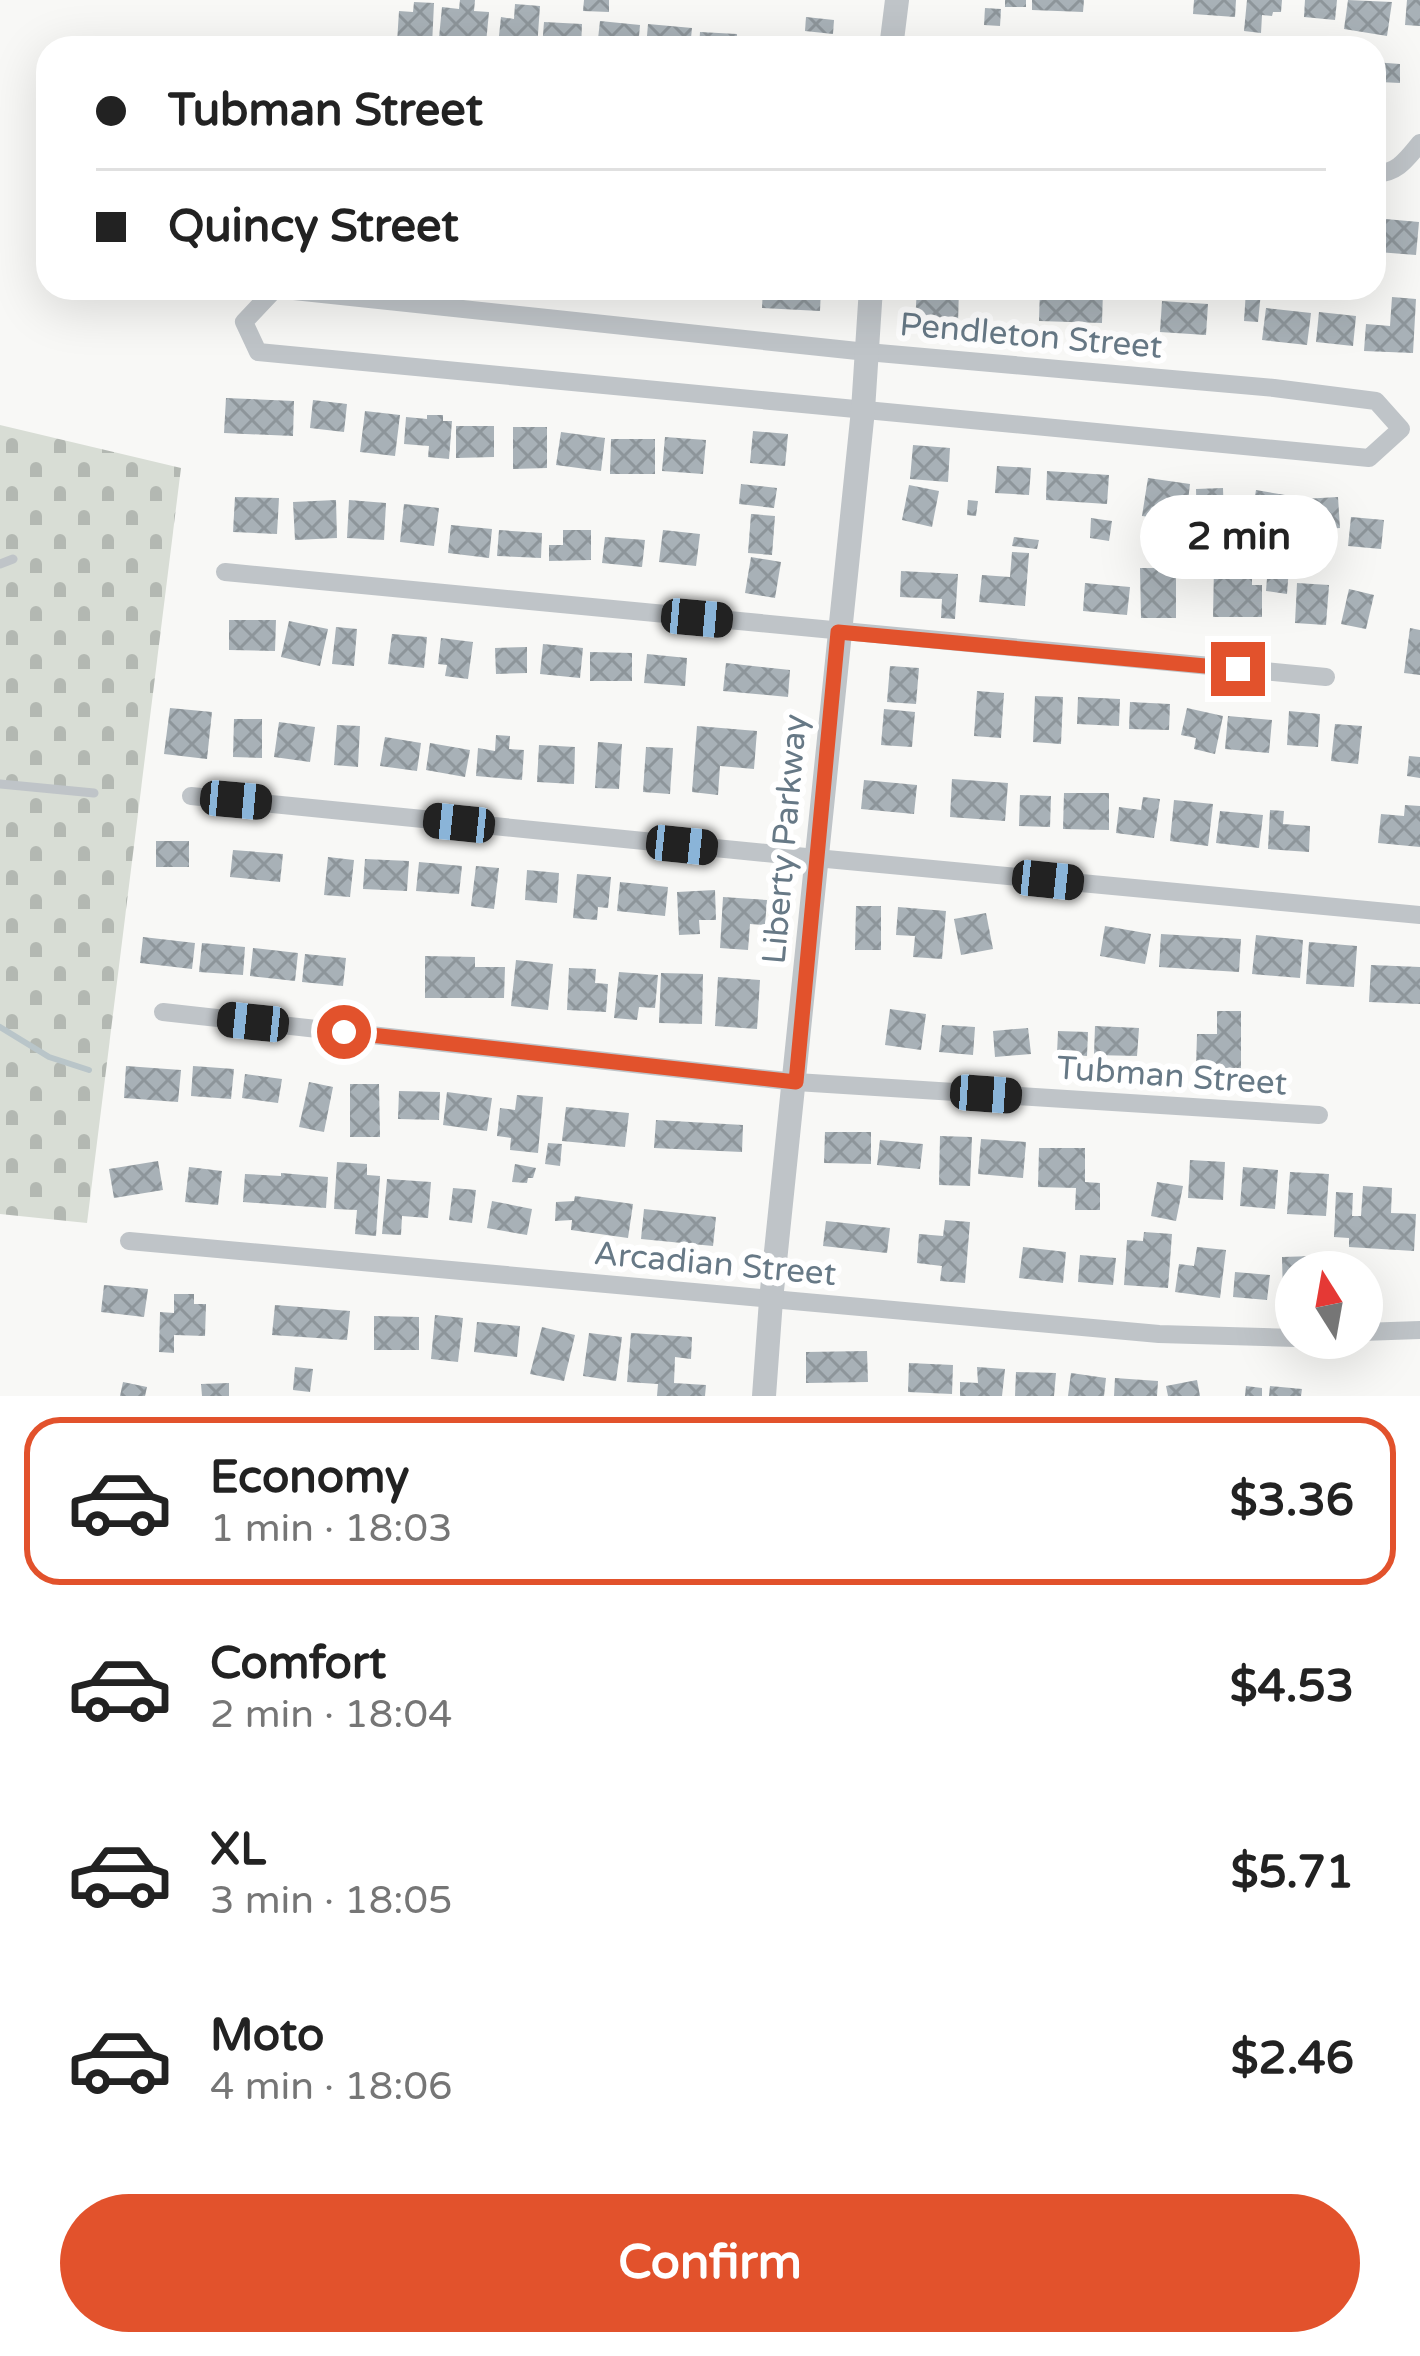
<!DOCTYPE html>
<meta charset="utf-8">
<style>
:root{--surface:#fff;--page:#f2f2f2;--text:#222;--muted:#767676;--line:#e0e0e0;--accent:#e2522c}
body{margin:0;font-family:"Varela Round",sans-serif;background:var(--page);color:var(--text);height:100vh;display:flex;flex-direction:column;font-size:45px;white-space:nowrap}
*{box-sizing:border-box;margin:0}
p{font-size:39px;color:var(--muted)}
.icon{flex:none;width:66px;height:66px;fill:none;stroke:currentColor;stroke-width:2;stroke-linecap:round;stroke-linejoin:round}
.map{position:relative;height:1396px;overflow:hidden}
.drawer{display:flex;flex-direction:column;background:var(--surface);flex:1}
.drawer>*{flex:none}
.guide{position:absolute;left:36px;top:36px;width:1350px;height:264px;border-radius:36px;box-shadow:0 12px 48px #0002;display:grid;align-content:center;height:264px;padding:0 60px;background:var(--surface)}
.needle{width:78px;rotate:349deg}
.buttons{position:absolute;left:1275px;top:1251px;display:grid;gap:24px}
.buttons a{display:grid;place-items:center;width:108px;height:108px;border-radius:50%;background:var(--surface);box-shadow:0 12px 48px #0002;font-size:60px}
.end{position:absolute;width:54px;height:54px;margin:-27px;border:15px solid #e2522c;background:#fff;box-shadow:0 0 0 6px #fff}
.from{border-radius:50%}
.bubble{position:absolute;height:84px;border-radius:42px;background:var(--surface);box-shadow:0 12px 48px #0002;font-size:39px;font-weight:800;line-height:84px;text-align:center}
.car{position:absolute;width:36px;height:72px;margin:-36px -18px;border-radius:15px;box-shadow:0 0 9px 3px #0007;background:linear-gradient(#222 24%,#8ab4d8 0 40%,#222 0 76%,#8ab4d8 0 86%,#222 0)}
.guide b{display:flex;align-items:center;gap:42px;height:114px;font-size:45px}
.guide b+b{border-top:3px solid var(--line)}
.guide i{width:30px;height:30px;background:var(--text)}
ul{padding:21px 0 0;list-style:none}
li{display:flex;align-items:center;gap:36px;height:168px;margin:0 24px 18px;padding:0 36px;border:6px solid transparent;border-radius:36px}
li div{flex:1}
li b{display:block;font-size:45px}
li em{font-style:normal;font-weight:800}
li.current{border-color:var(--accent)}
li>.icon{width:108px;height:108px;stroke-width:1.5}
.button{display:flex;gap:24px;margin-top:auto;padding:24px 60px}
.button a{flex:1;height:138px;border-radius:72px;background:var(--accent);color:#fff;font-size:48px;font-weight:800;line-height:138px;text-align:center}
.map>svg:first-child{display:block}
.cemetery{fill:url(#cemetery-stones)}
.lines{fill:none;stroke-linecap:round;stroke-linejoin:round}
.stream{stroke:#b9c5c9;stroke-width:6}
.building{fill:url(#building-cross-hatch)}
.service{stroke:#bfc4c8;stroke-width:9}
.minor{stroke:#bfc4c8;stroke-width:18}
.tertiary{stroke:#bfc4c8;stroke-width:24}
.route{stroke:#e2522c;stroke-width:15}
.labels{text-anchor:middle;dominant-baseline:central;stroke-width:12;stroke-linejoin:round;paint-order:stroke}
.street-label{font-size:33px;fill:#677986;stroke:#fff}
</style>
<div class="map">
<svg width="1420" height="1396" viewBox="0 0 1420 1396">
<defs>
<pattern id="cemetery-stones" width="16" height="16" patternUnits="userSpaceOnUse" patternTransform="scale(3)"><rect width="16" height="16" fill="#d8ddd5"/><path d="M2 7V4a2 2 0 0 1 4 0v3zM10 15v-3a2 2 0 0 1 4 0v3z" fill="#b3b8b2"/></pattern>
<pattern id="building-cross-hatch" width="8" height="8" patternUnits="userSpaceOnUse" patternTransform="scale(3)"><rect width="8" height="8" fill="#a8b1b7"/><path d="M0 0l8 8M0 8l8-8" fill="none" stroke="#8d959a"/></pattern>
</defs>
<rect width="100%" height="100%" fill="#f8f8f6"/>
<!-- cemetery -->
<polygon class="cemetery" points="0,425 181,468 87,1223 0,1214"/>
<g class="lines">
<!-- stream -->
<polyline class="stream" points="0,1027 49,1057 89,1070"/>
</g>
<!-- building -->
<g class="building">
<polygon points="460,0 475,0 474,11 489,12 486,43 454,40 453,48 438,48 442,7 459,9"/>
<polygon points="584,0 609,0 609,12 583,11"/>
<rect x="1005" y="0" width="21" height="7"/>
<polygon points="1032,0 1084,0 1083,12 1032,10"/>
<polygon points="1194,0 1236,0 1235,17 1193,14"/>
<polygon points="1247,0 1282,0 1281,12 1273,12 1272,16 1262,15 1261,33 1244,31"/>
<polygon points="1305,0 1337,0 1335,20 1304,17"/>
<polygon points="1348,0 1392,2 1387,36 1344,29"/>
<polygon points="1407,0 1420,0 1420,26 1405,25"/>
<polygon points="414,2 434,3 432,45 397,43 399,11 413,12"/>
<polygon points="515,4 540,6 537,48 498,45 501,17 514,19"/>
<polygon points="985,8 1001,9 1000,26 984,25"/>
<polygon points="806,17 834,20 833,34 805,31"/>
<polygon points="600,21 640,25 638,48 597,48"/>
<polygon points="544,22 582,24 581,48 542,48"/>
<polygon points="648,24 692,28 690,48 646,48"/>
<polygon points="700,32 737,34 736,48 699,48"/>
<polygon points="750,36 797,37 796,48 750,48"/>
<polygon points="845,41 845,48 802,48 802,42"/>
<polygon points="1374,62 1400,64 1400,83 1380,82 1381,71 1374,71"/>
<polygon points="1374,218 1419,222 1416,255 1378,252 1379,240 1374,240"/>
<polygon points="763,288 821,288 820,311 762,308"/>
<polygon points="917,288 959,288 958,324 915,323"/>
<polygon points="1040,288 1103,290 1102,323 1039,321"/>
<polygon points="1246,291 1261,292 1258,322 1244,321"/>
<polygon points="1392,297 1416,299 1413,353 1364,351 1366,324 1390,326"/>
<polygon points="1162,301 1208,304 1206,335 1160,332"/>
<polygon points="1266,308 1311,313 1307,345 1262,340"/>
<polygon points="1319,312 1356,316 1353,346 1316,342"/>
<polygon points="226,398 294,401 293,436 224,433"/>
<polygon points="313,400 347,404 344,432 310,428"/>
<polygon points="365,411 400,415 395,456 360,452"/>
<polygon points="427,415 443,415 443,421 452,421 449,459 428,457 429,446 404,444 406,417 427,419"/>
<polygon points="456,426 494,426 494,457 456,458"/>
<polygon points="513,427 547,427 547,468 513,469"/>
<polygon points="753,431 788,434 785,466 750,463"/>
<polygon points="561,432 605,438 601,471 556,465"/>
<polygon points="665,437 706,440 703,474 662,471"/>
<polygon points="611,439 655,439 655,474 610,474"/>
<polygon points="913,445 950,448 948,482 910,479"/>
<polygon points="997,466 1031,468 1029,495 995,493"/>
<polygon points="1047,471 1109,475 1107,504 1046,500"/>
<polygon points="1148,478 1190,484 1187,509 1173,507 1171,520 1142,516"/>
<polygon points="741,484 777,488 774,508 739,504"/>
<polygon points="909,485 939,491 932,527 902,520"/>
<polygon points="1223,488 1224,526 1197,527 1196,489"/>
<polygon points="1256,490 1291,496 1284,538 1249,532"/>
<polygon points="235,497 279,498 277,534 233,532"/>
<polygon points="1338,497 1340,528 1325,529 1326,540 1306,541 1303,499"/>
<polygon points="336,500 337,538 295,540 293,502"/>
<polygon points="349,500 386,503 384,540 347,538"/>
<polygon points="968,500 978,501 976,516 967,515"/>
<polygon points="404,504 439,508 434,546 400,542"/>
<polygon points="751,514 775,516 772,555 748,553"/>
<polygon points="1351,517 1384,520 1381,549 1348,546"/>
<polygon points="1091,518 1112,521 1109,541 1090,538"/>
<polygon points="451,525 492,529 489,558 448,553"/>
<polygon points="499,530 542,533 541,558 497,556"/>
<polygon points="563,530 591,530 591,560 549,561 549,545 563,545"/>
<polygon points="663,530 700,534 696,566 659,562"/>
<polygon points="605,537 645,540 642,567 602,563"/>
<polygon points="1014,537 1039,540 1037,549 1012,546"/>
<polygon points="1012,552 1029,553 1025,606 979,602 982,575 1010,577"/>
<polygon points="751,557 781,562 775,598 745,593"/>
<polygon points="1268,565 1289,567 1287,594 1266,591"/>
<polygon points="1214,567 1252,567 1252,585 1262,585 1262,617 1213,617"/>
<polygon points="1140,568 1176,568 1176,618 1141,618"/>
<polygon points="901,571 958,574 955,619 941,618 942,599 900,597"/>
<polygon points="1085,583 1130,587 1127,615 1083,611"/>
<polygon points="1297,583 1329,585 1326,625 1295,623"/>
<polygon points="1349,589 1374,595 1366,629 1341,624"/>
<polygon points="229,620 276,620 275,651 229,650"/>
<polygon points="289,621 328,629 320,666 281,657"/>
<polygon points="336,627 357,629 354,666 332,664"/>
<polygon points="1410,628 1420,630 1420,675 1404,673"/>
<polygon points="392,634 427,637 424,668 388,664"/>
<polygon points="441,638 473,642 468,679 445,676 447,665 438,664"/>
<polygon points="543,644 583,648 580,678 540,674"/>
<polygon points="527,647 527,673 496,674 495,648"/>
<polygon points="590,652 632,653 632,681 590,681"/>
<polygon points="647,654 687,658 685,686 644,683"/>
<polygon points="726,663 790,670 788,697 723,691"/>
<polygon points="890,666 919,668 916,704 887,702"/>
<polygon points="977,691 1004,693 1001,738 974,736"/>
<polygon points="1035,696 1063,697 1061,744 1033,742"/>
<polygon points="1078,697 1120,699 1119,726 1077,724"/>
<polygon points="1130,702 1170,704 1169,730 1129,729"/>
<polygon points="170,708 212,712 207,759 164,754"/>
<polygon points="1187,708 1223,716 1215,754 1194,749 1196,738 1181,735"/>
<polygon points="884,709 915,712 912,747 881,745"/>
<polygon points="1289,711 1320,714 1318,747 1287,745"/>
<polygon points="1228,716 1272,720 1269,753 1225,749"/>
<polygon points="234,719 262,719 262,758 233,757"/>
<polygon points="279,722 315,727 310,762 274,757"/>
<polygon points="1335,724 1362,726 1358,764 1331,761"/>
<polygon points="337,725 360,726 358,767 334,765"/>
<polygon points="697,726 757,731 754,769 720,766 718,795 692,792"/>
<polygon points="496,735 510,736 509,749 524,750 522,780 476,776 478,748 495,751"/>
<polygon points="385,737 421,743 417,771 380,766"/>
<polygon points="598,742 622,744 619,789 595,788"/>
<polygon points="430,743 470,750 465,777 426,770"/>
<polygon points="539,745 575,747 574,784 537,782"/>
<polygon points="646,747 673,748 670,794 643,792"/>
<polygon points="1409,756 1420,757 1420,778 1407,776"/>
<polygon points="952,779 1008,783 1005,821 950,817"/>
<polygon points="864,780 917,785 914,814 861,809"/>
<polygon points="1064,793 1109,793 1109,830 1063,829"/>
<polygon points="1020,795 1051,796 1050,827 1019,826"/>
<polygon points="1143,797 1160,799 1154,838 1116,833 1119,807 1141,810"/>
<polygon points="1174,800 1213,804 1208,846 1170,841"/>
<polygon points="1405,805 1420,806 1420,847 1378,843 1381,814 1404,816"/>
<polygon points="1270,810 1284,811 1283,824 1310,826 1309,852 1268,849"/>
<polygon points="1220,811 1263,815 1259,848 1216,843"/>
<rect x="156" y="841" width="33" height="26"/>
<polygon points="233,850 283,854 280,882 230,877"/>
<polygon points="328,857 354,860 350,897 324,895"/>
<polygon points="365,859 409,861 407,891 363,889"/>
<polygon points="419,862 462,866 459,894 416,891"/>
<polygon points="476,866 499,868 494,909 471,906"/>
<polygon points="527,870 559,873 557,903 525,900"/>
<polygon points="577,874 611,877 608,908 598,907 597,920 573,918"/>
<polygon points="620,882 668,887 665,916 617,911"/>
<polygon points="715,890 716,920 699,920 700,934 679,935 677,892"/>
<polygon points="723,897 767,900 765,925 750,924 748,950 720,948"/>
<polygon points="856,906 881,906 881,950 855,950"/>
<polygon points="898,907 946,911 942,959 913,957 915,936 896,935"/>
<polygon points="986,913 993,949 961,955 954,919"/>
<polygon points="1105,926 1151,934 1145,964 1100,956"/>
<polygon points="1161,934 1241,939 1239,972 1159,967"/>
<polygon points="1256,935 1303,940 1300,978 1252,974"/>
<polygon points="143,937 195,943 192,969 140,963"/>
<polygon points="1309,942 1357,946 1354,987 1306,984"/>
<polygon points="202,943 245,947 243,975 199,972"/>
<polygon points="253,948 298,953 295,981 250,976"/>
<polygon points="305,954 346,958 343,986 302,982"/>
<polygon points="425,956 475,957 475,967 505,967 504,998 425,998"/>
<polygon points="516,960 553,964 548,1010 511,1006"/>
<polygon points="1371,965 1420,967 1420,1004 1369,1002"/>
<polygon points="569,968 596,969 595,983 608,984 606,1012 567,1010"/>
<polygon points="619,972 658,975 655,1008 639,1007 637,1020 614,1018"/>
<polygon points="661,973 703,974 702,1024 659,1023"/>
<polygon points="718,977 760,980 757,1029 715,1026"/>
<polygon points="890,1009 926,1014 921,1050 885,1045"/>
<polygon points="1217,1011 1241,1011 1241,1068 1196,1068 1197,1034 1217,1034"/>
<polygon points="942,1025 975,1027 973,1055 939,1052"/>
<polygon points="1095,1026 1139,1028 1137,1056 1094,1055"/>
<polygon points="1028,1028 1031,1054 995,1057 993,1031"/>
<polygon points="1058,1031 1088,1032 1087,1056 1057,1054"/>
<polygon points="126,1066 181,1070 178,1102 124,1098"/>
<polygon points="193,1066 234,1069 231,1099 191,1096"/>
<polygon points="245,1074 282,1079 278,1103 242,1098"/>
<polygon points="309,1082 333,1087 324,1132 299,1127"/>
<polygon points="350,1084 379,1084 380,1137 350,1137"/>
<polygon points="399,1091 440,1092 439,1120 398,1119"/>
<polygon points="447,1092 492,1098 487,1131 443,1125"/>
<polygon points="517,1095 543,1097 538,1153 510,1150 511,1138 497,1136 500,1108 515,1110"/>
<polygon points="566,1107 629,1113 625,1147 562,1141"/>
<polygon points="656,1120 743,1125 742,1152 654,1148"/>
<polygon points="825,1132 871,1132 871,1164 824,1163"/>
<polygon points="940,1136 972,1137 970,1186 939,1185"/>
<polygon points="981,1139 1026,1142 1023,1178 978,1174"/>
<polygon points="880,1140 923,1144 920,1169 877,1165"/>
<polygon points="548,1143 562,1144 560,1166 545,1164"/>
<polygon points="1039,1148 1085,1148 1085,1182 1100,1183 1100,1210 1075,1210 1076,1188 1038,1187"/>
<polygon points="1190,1160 1225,1162 1223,1200 1188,1198"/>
<polygon points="158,1161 163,1190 114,1198 109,1169"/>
<polygon points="337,1162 367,1164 367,1175 380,1176 376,1236 355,1234 357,1210 334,1209"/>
<polygon points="515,1164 536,1168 533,1178 528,1178 527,1183 512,1182"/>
<polygon points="189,1167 222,1171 218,1205 185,1202"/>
<polygon points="1243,1167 1278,1170 1275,1209 1240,1206"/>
<polygon points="1290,1172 1329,1174 1326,1216 1287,1214"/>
<polygon points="281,1173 328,1177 326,1208 243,1202 245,1174 281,1176"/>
<polygon points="387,1179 431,1182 428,1218 402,1216 401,1235 382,1234"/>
<polygon points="1157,1182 1183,1186 1176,1221 1151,1216"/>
<polygon points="1363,1186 1392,1188 1391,1213 1416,1214 1414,1251 1349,1247 1349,1238 1334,1237 1336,1192 1353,1193 1352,1216 1361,1216"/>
<polygon points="453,1188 476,1190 472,1223 449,1220"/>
<polygon points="575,1196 633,1204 628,1238 571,1230 572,1220 555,1221 556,1202 574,1201"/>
<polygon points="492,1201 532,1209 527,1235 487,1228"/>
<polygon points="644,1209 716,1217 713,1246 641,1239"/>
<polygon points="945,1220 970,1222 965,1283 940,1281 942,1266 917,1263 919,1234 943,1236"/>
<polygon points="826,1221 890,1228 887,1253 823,1246"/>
<polygon points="1144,1232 1172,1234 1168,1288 1124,1285 1127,1240 1143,1241"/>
<polygon points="1023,1247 1066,1252 1063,1283 1019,1278"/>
<polygon points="1197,1247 1226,1250 1220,1298 1175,1292 1179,1264 1194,1266"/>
<polygon points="1080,1255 1116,1258 1113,1285 1078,1282"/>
<polygon points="1314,1256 1315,1272 1296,1272 1296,1296 1283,1297 1282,1257"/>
<polygon points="1235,1272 1270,1275 1267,1300 1233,1297"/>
<polygon points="104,1285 148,1289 144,1317 101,1312"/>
<polygon points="174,1294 194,1294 194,1304 206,1304 205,1336 174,1335 174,1353 159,1352 160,1312 174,1313"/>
<polygon points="275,1305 350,1311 347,1340 272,1335"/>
<polygon points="435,1315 463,1318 458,1362 431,1359"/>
<polygon points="374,1316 419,1317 419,1350 374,1350"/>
<polygon points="477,1322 520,1326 517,1357 474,1352"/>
<polygon points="542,1327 575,1335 564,1381 530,1374"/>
<polygon points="589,1333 622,1337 616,1381 583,1376"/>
<polygon points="631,1333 692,1337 691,1359 675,1357 674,1383 706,1385 705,1396 657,1396 658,1384 627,1382"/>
<polygon points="867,1351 868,1382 806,1383 806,1352"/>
<polygon points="909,1363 953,1365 952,1394 908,1392"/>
<polygon points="295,1367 313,1369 310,1392 293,1390"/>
<polygon points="977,1367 1005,1369 1002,1396 960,1396 960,1382 978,1383"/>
<polygon points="1016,1372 1056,1373 1054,1396 1015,1396"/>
<polygon points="1071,1373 1106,1378 1104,1396 1068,1396"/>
<polygon points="1115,1378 1158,1381 1157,1396 1114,1396"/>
<polygon points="1197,1380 1200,1396 1168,1396 1166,1386"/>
<polygon points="123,1382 147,1387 145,1396 120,1396"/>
<polygon points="229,1383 229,1396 202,1396 201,1384"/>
<polygon points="1246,1386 1262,1388 1262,1396 1245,1396"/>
<polygon points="1270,1386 1302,1389 1301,1396 1269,1396"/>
</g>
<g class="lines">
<!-- service -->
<g class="service">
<polyline points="401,48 401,43"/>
<polyline points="0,564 13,559"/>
<polyline points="0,784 94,793"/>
</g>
<!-- minor -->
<g class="minor">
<path d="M1374 173C1396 175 1407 159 1420 143"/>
<polygon points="275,289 867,352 1274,388 1376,401 1401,429 1369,458 258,352 244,322"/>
<polyline points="225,572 1326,677"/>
<polyline points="191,796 816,858 1420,915"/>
<polyline points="163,1012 796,1082 1319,1115"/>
<polyline points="129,1241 1159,1334 1296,1338"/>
<polyline points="1362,1332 1420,1330"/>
</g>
<!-- tertiary -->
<g class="tertiary">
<polyline points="891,48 897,0"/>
<polyline points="764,1396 771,1300 863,410 871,288"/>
</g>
</g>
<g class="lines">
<!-- route -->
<polyline class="route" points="344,1032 796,1082 838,632 1238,669"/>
</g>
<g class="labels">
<!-- street labels -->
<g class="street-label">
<text transform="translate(1031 336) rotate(5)">Pendleton Street</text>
<text transform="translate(785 839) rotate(-85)">Liberty Parkway</text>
<text transform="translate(1172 1076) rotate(4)">Tubman Street</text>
<text transform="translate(715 1264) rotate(5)">Arcadian Street</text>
</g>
</g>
</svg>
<div class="buttons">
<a><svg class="needle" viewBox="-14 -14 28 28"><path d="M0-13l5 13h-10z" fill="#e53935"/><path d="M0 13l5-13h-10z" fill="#767676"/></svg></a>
</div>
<i class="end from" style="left:344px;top:1032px"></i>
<i class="end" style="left:1238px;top:669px"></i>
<div class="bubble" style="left:1140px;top:495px;width:198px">2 min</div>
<i class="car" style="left:697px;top:618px;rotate:95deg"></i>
<i class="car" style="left:236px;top:800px;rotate:95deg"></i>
<i class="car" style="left:459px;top:823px;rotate:276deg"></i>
<i class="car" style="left:682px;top:845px;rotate:96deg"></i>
<i class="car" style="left:1048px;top:880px;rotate:96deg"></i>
<i class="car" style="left:253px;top:1022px;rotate:276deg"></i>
<i class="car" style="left:986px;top:1094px;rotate:94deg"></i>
<div class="guide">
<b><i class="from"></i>Tubman Street</b>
<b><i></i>Quincy Street</b>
</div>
</div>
<section class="drawer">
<ul>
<li class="current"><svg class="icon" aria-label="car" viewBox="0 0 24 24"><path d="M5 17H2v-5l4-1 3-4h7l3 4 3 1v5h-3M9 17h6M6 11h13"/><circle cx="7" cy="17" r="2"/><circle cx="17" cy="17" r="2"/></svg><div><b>Economy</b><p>1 min · 18:03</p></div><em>$3.36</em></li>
<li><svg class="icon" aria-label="car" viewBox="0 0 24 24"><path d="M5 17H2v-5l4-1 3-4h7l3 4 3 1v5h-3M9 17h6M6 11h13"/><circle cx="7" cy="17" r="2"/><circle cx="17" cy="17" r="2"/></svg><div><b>Comfort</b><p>2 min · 18:04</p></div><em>$4.53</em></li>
<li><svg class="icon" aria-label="car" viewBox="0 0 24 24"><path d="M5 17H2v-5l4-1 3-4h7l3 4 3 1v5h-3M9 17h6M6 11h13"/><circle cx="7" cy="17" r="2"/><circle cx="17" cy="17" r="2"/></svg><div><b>XL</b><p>3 min · 18:05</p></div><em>$5.71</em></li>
<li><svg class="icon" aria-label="car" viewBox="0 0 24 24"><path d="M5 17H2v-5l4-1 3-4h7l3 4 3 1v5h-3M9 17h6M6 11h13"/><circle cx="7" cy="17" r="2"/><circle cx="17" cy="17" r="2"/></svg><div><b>Moto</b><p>4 min · 18:06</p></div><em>$2.46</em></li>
</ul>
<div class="button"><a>Confirm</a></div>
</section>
